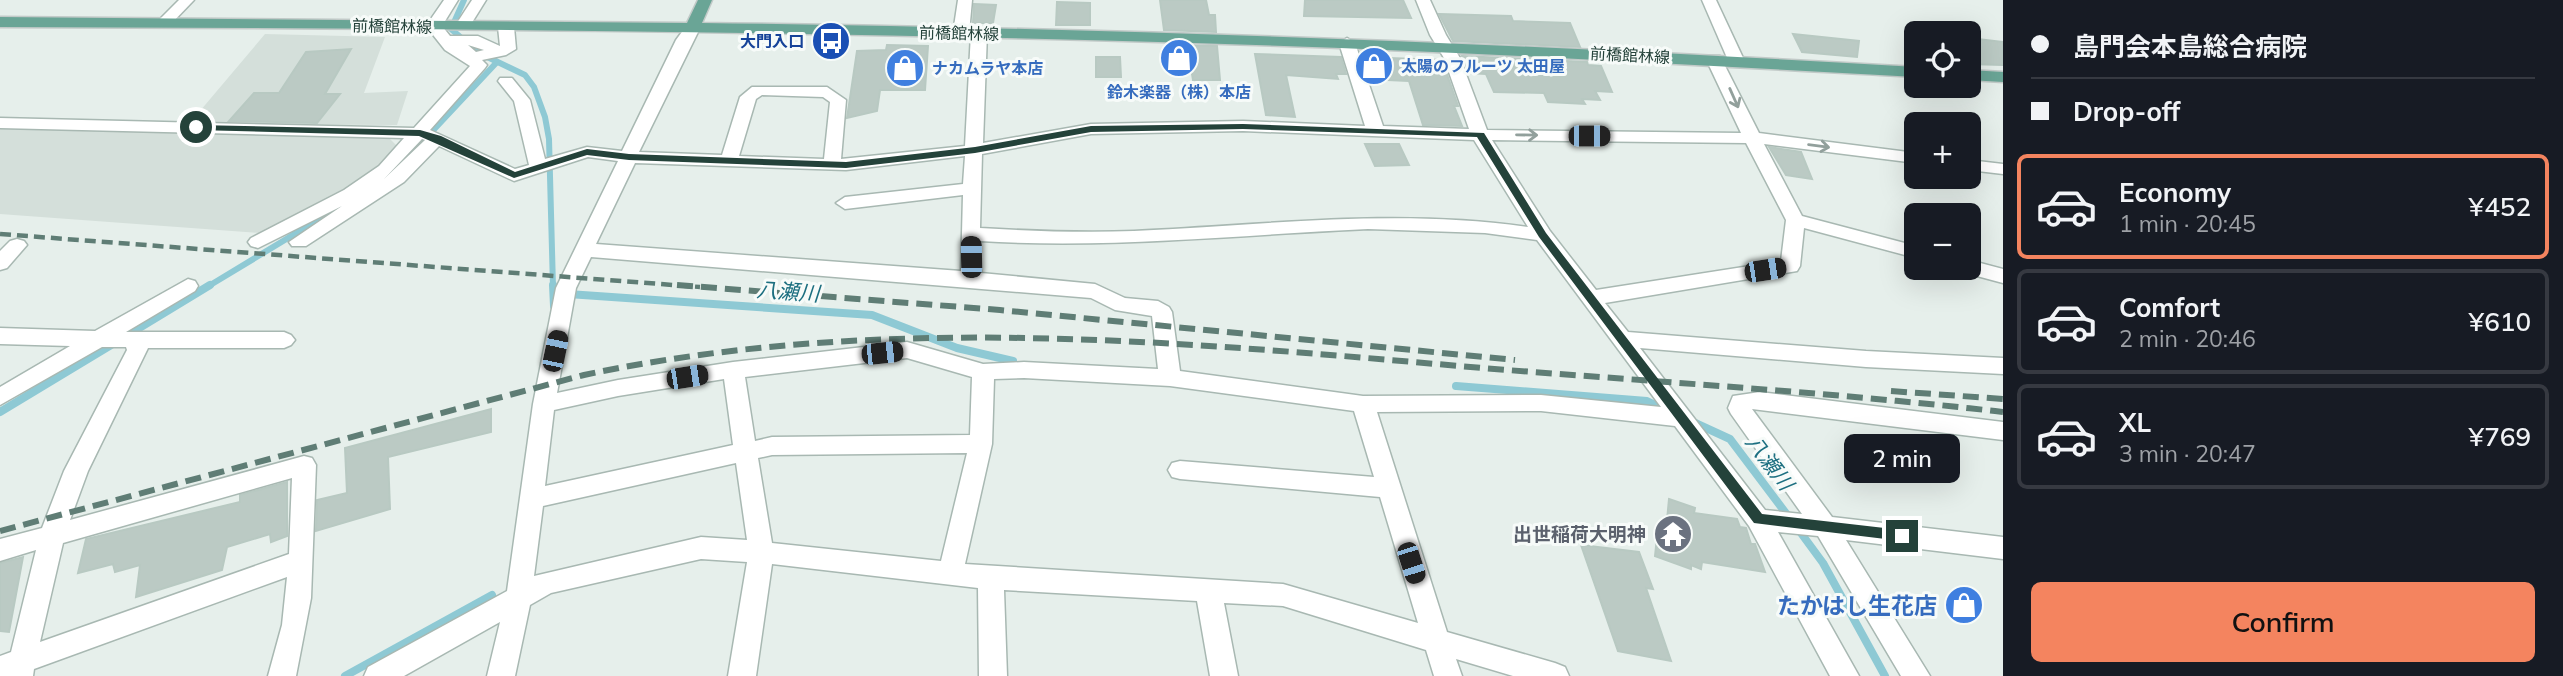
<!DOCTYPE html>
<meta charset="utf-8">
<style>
:root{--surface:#171b24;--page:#20242c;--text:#f1f3f6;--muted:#9ea1a6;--line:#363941;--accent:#f4845f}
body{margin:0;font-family:Mulish,"Noto Sans JP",sans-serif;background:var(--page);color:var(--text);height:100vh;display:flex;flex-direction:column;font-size:26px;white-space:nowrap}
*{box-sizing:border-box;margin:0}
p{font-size:23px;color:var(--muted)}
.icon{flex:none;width:38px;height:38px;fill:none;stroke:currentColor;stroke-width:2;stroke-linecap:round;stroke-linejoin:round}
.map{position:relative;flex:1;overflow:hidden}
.details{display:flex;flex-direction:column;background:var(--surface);width:560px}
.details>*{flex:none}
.hud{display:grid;align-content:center;height:154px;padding:0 28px;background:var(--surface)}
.tools{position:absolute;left:1904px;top:21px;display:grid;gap:14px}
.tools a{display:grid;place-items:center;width:77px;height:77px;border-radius:10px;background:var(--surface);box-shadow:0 7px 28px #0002;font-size:35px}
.end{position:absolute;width:32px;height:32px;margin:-16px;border:9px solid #24423a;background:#fff;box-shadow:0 0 0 4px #fff}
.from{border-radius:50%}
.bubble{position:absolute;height:49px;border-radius:10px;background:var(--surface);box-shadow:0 7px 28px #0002;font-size:23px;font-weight:600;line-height:49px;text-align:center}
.car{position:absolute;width:21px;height:42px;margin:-21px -10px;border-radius:9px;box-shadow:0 0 5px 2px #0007;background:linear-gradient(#222 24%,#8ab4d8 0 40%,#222 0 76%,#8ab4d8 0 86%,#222 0)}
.hud b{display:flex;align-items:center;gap:24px;height:66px;font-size:26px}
.hud b+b{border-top:2px solid var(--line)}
.hud i{width:18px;height:18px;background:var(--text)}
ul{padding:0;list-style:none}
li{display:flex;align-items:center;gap:21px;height:105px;margin:0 14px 10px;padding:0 14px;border:4px solid var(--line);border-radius:10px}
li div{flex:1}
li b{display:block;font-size:26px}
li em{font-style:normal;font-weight:600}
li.current{border-color:var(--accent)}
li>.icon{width:63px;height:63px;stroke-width:1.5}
.action{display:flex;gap:14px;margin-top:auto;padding:14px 28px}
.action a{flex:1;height:80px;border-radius:10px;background:var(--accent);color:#111;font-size:28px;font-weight:600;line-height:80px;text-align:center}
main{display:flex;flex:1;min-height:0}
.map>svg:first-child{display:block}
.built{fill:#d4dfda}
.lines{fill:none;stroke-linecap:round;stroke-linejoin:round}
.stream-far1{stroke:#8ec9d4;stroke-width:6}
.stream{stroke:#8ec9d4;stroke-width:8}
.building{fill:#bbcac4;stroke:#b8c9c2;stroke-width:2}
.minor-casing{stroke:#a8b8b2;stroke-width:3}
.major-casing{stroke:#c2cac8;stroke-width:3}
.minor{fill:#fff;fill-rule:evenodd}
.major{fill:#6aa596;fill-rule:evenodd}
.rail-far1{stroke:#5f7d75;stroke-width:4.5;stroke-dasharray:11 6;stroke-linecap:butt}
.rail{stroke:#5f7d75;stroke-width:6;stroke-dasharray:16 8;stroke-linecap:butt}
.oneway{stroke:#92a09c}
.route{fill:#24423a}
.labels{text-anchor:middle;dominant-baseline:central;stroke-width:6;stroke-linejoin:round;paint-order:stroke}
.far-street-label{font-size:16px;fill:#24423a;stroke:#f7fbf9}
.far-transit-label{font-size:16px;font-weight:bold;fill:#164399;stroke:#f7fbf9;text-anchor:end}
.far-shop-label{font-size:16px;font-weight:bold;fill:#366cbe;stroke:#f7fbf9;text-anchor:start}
.worship-label{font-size:19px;font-weight:bold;fill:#5b616d;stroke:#f7fbf9;text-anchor:end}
.water-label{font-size:21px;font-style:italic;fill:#1c6f80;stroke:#f7fbf9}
.near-shop-label{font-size:23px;font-weight:bold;fill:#366cbe;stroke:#f7fbf9;text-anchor:end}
</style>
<main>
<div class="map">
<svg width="2003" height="676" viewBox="0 0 2003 676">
<rect width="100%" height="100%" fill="#e6efeb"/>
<!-- built -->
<g class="built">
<polygon points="265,34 385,37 364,93 408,91 397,125 189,124"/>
<polygon points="0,126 387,136 399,148 365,182 261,233 0,214"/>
</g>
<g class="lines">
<!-- stream-far1 -->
<g class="stream-far1">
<polyline points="464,0 451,29 479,53 525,75 534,87 545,117 549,139 553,287"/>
<polyline points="411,154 497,62"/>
<polyline points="207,287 341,206"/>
</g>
<!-- stream -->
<g class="stream">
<polyline points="553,285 554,306"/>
<polyline points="568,294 872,315 957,348 1013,361"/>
<polyline points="126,336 210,285"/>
<polyline points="1456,386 1647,401 1666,410"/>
<polyline points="0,412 116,342"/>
<polyline points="1693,422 1730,439 1791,520"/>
<polyline points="1798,529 1823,563 1885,676"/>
<polyline points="345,676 492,595"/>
</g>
</g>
<!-- building -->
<g class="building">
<polygon points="1160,0 1206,0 1209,15 1215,15 1216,32 1164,30"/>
<polygon points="1305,0 1403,0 1411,18 1304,16"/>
<polygon points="1057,2 1090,3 1090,25 1056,25"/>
<polygon points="974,4 996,5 993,23 973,23"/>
<polygon points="1439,14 1511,16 1513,21 1570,23 1580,47 1453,41"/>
<polygon points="1793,34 1859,41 1857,57 1802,52"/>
<polygon points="1969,38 2003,42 2003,65 1969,64"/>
<polygon points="887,45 928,46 925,90 880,90 877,111 847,118 857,51 886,50"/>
<polygon points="1166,45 1217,46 1220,80 1193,80 1191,68 1169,67"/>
<polygon points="351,49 325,94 340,94 317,123 229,121 254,93 279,93 306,52"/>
<polygon points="1255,54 1341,57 1346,74 1336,74 1338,79 1286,75 1295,117 1266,115"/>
<polygon points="1462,56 1587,62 1588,65 1601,66 1612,92 1595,91 1600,100 1582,99 1585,104 1548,102 1544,93 1494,92 1486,74 1469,73"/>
<polygon points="1096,57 1120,57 1121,77 1096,77"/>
<polygon points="1362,57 1442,60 1458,106 1454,106 1462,126 1423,125 1409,81 1388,80 1387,75 1368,74"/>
<polygon points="1365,144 1399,144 1409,165 1375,166"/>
<polygon points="1769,147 1801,152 1812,179 1786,175"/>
<polygon points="491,409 491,432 388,457 390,509 316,531 317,500 347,493 345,448"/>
<polygon points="287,482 287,536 271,542 270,534 227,547 222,570 136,597 140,565 115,572 113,564 78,573 86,539 240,502 240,495"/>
<polygon points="1669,499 1695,508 1694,513 1737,519 1740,527 1746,528 1751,544 1755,544 1765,572 1702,562 1701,569 1691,565 1691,569 1655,556 1658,528 1666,531"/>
<polygon points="1581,545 1639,552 1653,589 1646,588 1671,661 1618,651"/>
<polygon points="23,557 9,632 0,631 0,563"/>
</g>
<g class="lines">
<defs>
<g id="minor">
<polygon points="179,0 194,0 169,26 159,26 156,23"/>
<path d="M444 0H458L442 26 450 36H478L500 46 498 27 506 22 514 27 516 49 506 55 482 60 487 65 485 68 430 130 515 169 529 165 514 101 498 81 500 78H512L530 100 545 159 587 147 622 151 676 40 687 25 692 23 700 28 639 152 722 155 740 97 752 87H827L846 100 841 159 965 146 971 33 979 28 987 33 983 143 1091 124 1243 121 1365 126 1339 43 1347 38 1355 43 1383 126 1469 129 1444 58 1430 35 1416 0H1430L1446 35 1460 58 1487 130 1741 133 1706 59 1708 56H1720L1759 133 1916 153V163L1764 144 1802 216 1916 246V258L1804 228 1800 266 1797 271 1605 303 1628 332 1866 351 2003 358V374L1866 367 1640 348 1765 510 1802 514 1731 414 1728 408 1733 396 1760 392 2003 422V440L1752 409 1832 517 2003 537V559L1846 540 1930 676H1901L1818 536 1778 532 1859 676H1830L1749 526 1675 426 1541 411 1377 412 1447 632 1555 663 1565 667 1569 676H1513L1456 659 1462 676H1434L1426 650 1283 606 1224 603 1238 676H1210L1197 601 1004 590 1007 676H979L978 588 772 564 756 676H728L747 562 701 559 551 593 530 605 515 676H487L500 622 404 676H364L368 667 507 591 533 404 556 288 618 161 588 157 514 181 439 146 404 182 306 246H292L289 242 342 206 258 248 251 246 248 242 251 238 344 190 379 166 404 138 0 128V118L414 128 470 66 445 50 426 26ZM468 45 484 50 476 52ZM762 95 823 97 830 102 824 159 739 156 756 99ZM1243 131 1474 140 1528 227C1396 208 1266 225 1134 231 1083 233 1031 231 980 228L982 154 1091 134ZM422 139 425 140 384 179ZM1492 140 1746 143 1786 220 1781 261 1596 290 1550 231ZM965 156 963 184 845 197 836 203 845 209 963 195 961 271 596 244 635 163 846 170ZM1368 229 1485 233 1537 240 1661 407 1541 395 1363 396 1180 371 1172 312 1169 307 1158 301 1125 298 1095 284 981 273 980 241C1110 249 1238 235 1368 229ZM591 257 1091 298 1115 310 1152 316 1158 369 1024 362 983 364 907 342 733 362 618 380 557 393 576 288ZM907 358 972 377 970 435 772 437 755 441 745 377ZM1024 378 1170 386 1354 411 1374 477 1180 461 1172 463 1168 470 1172 477 1180 479 1380 497 1418 623 1283 584 965 564 992 444 994 379ZM724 379 733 445 545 486 554 410 618 396ZM967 453 941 561 772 543 758 458 772 455ZM736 463 747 540 701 537 534 576 543 506Z"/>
<polygon points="472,0 486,0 468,29 458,29 455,26"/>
<polygon points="958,0 972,0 969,33 961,38 953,33"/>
<polygon points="1702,0 1716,0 1744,60 1742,63 1736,65 1728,60"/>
<polygon points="1969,160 2003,164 2003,174 1969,170"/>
<polygon points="17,239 24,241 27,245 7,268 0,270 0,251 10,241"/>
<polygon points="1969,260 2003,269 2003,283 1962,272 1960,268 1969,268"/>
<path d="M188 279 195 281 198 286 195 291 126 332H284L291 335 295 340 291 345 284 348H148L88 471 70 520 304 456 312 458 316 465 311 598 296 676H268L282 625 287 577 34 669 33 676H0V656L11 652 36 550 0 561V539L42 528 64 471 127 350 126 347H102L0 405V387L70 346 0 344V328L95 331ZM292 478 289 554 40 642 63 543Z"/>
</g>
<g id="major">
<path d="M698 0H712L702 23C1107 28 1512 43 1916 67V77C1676 64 1435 50 1194 43 796 31 398 28 0 27V17L687 23Z"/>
<polygon points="1969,70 2003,72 2003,82 1969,80"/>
</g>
</defs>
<!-- minor casing -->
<use href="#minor" class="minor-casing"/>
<!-- major casing -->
<use href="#major" class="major-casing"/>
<!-- minor -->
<use href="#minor" class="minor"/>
<!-- major -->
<use href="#major" class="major"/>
<!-- rail-far1 -->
<polyline class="rail-far1" points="0,234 700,287"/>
<!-- rail -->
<g class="rail">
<polyline points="677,285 1000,310 1515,360"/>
<polyline points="1891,391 2003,399"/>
<path d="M0 531 584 375C881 312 1183 342 1482 368 1656 382 1830 392 2003 412"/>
</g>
</g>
<!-- one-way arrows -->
<defs><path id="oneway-shaft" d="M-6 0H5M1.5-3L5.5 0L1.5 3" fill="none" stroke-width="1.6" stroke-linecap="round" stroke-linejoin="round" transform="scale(1.75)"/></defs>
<g class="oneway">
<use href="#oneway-shaft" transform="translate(1734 98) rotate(66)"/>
<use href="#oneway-shaft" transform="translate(1527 135) rotate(1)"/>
<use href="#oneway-shaft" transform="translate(1819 146) rotate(7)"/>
</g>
<!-- route -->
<polygon class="route" points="1243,124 1484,133 1546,233 1762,514 1902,530 1906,532 1906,540 1902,541 1754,523 1539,237 1477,137 1243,129 1091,132 975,153 846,168 629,160 587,155 514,178 419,136 196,130 191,127 196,125 420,130 441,136 515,172 587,149 629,154 846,162 975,147 1091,126"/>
<!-- icons -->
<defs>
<symbol id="bus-disc" viewBox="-11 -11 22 22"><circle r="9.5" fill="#1a4fb4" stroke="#f7fbf9"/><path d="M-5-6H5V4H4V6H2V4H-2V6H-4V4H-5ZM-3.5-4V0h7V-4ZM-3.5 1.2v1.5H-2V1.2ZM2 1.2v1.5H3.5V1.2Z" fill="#fff"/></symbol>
<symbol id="shop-disc" viewBox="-11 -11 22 22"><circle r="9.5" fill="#3f7fe0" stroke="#f7fbf9"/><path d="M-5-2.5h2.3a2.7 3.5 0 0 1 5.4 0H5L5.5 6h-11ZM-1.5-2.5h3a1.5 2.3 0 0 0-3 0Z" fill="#fff"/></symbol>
<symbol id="temple-disc" viewBox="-11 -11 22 22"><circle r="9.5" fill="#6b7280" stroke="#f7fbf9"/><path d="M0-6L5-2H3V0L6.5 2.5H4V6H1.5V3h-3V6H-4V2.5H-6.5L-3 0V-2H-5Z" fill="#fff"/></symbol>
</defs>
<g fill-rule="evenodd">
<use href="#bus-disc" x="809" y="19" width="44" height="44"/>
<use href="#shop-disc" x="1157" y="36" width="44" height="44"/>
<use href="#shop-disc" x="1352" y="44" width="44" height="44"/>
<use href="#shop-disc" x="883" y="46" width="44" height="44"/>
<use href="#temple-disc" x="1651" y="512" width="44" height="44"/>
<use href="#shop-disc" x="1942" y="583" width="44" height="44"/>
</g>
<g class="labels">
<!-- far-street labels -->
<g class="far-street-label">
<text transform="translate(392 26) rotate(1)">前橋館林線</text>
<text transform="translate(959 33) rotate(1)">前橋館林線</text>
<text transform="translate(1630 55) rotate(3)">前橋館林線</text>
</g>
<!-- far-transit labels -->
<g class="far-transit-label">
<text x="804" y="41">大門入口</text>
</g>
<!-- far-shop labels -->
<g class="far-shop-label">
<text x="1401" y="66">太陽のフルーツ 太田屋</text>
<text x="932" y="68">ナカムラヤ本店</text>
<text x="1179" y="92" text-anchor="middle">鈴木楽器（株）本店</text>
</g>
<!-- worship labels -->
<g class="worship-label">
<text x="1646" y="534">出世稲荷大明神</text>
</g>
<!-- water labels -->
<g class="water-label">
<text transform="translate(788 291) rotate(4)">八瀬川</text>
<text transform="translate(1770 462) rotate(53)">八瀬川</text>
</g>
<!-- near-shop labels -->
<g class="near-shop-label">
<text x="1937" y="605">たかはし生花店</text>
</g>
</g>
</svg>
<div class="tools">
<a><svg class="icon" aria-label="locate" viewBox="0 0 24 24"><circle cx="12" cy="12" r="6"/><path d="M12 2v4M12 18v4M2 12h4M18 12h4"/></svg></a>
<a>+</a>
<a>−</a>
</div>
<i class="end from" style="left:196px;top:127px"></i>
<i class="end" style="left:1902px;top:536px"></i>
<div class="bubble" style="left:1844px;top:434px;width:116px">2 min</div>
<i class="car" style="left:1589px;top:136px;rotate:90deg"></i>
<i class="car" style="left:971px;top:257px;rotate:359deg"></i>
<i class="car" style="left:1765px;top:270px;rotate:81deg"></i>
<i class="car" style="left:555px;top:351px;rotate:12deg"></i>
<i class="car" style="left:882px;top:353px;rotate:84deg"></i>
<i class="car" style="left:687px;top:377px;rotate:81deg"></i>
<i class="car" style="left:1411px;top:563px;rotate:162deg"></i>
</div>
<section class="details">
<div class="hud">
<b><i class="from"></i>島門会本島総合病院</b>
<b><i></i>Drop-off</b>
</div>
<ul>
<li class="current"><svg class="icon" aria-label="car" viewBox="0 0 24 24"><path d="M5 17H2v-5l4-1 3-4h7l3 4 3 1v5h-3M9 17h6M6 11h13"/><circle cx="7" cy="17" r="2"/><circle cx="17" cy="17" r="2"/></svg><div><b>Economy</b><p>1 min · 20:45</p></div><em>¥452</em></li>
<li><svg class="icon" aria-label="car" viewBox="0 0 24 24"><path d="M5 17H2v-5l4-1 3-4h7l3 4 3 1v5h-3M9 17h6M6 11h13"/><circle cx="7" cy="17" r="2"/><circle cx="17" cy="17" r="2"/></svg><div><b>Comfort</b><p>2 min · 20:46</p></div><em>¥610</em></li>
<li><svg class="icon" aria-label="car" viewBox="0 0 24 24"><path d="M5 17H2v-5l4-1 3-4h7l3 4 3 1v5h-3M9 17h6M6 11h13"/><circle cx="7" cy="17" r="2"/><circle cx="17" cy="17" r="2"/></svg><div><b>XL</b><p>3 min · 20:47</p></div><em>¥769</em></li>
</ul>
<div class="action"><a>Confirm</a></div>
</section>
</main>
